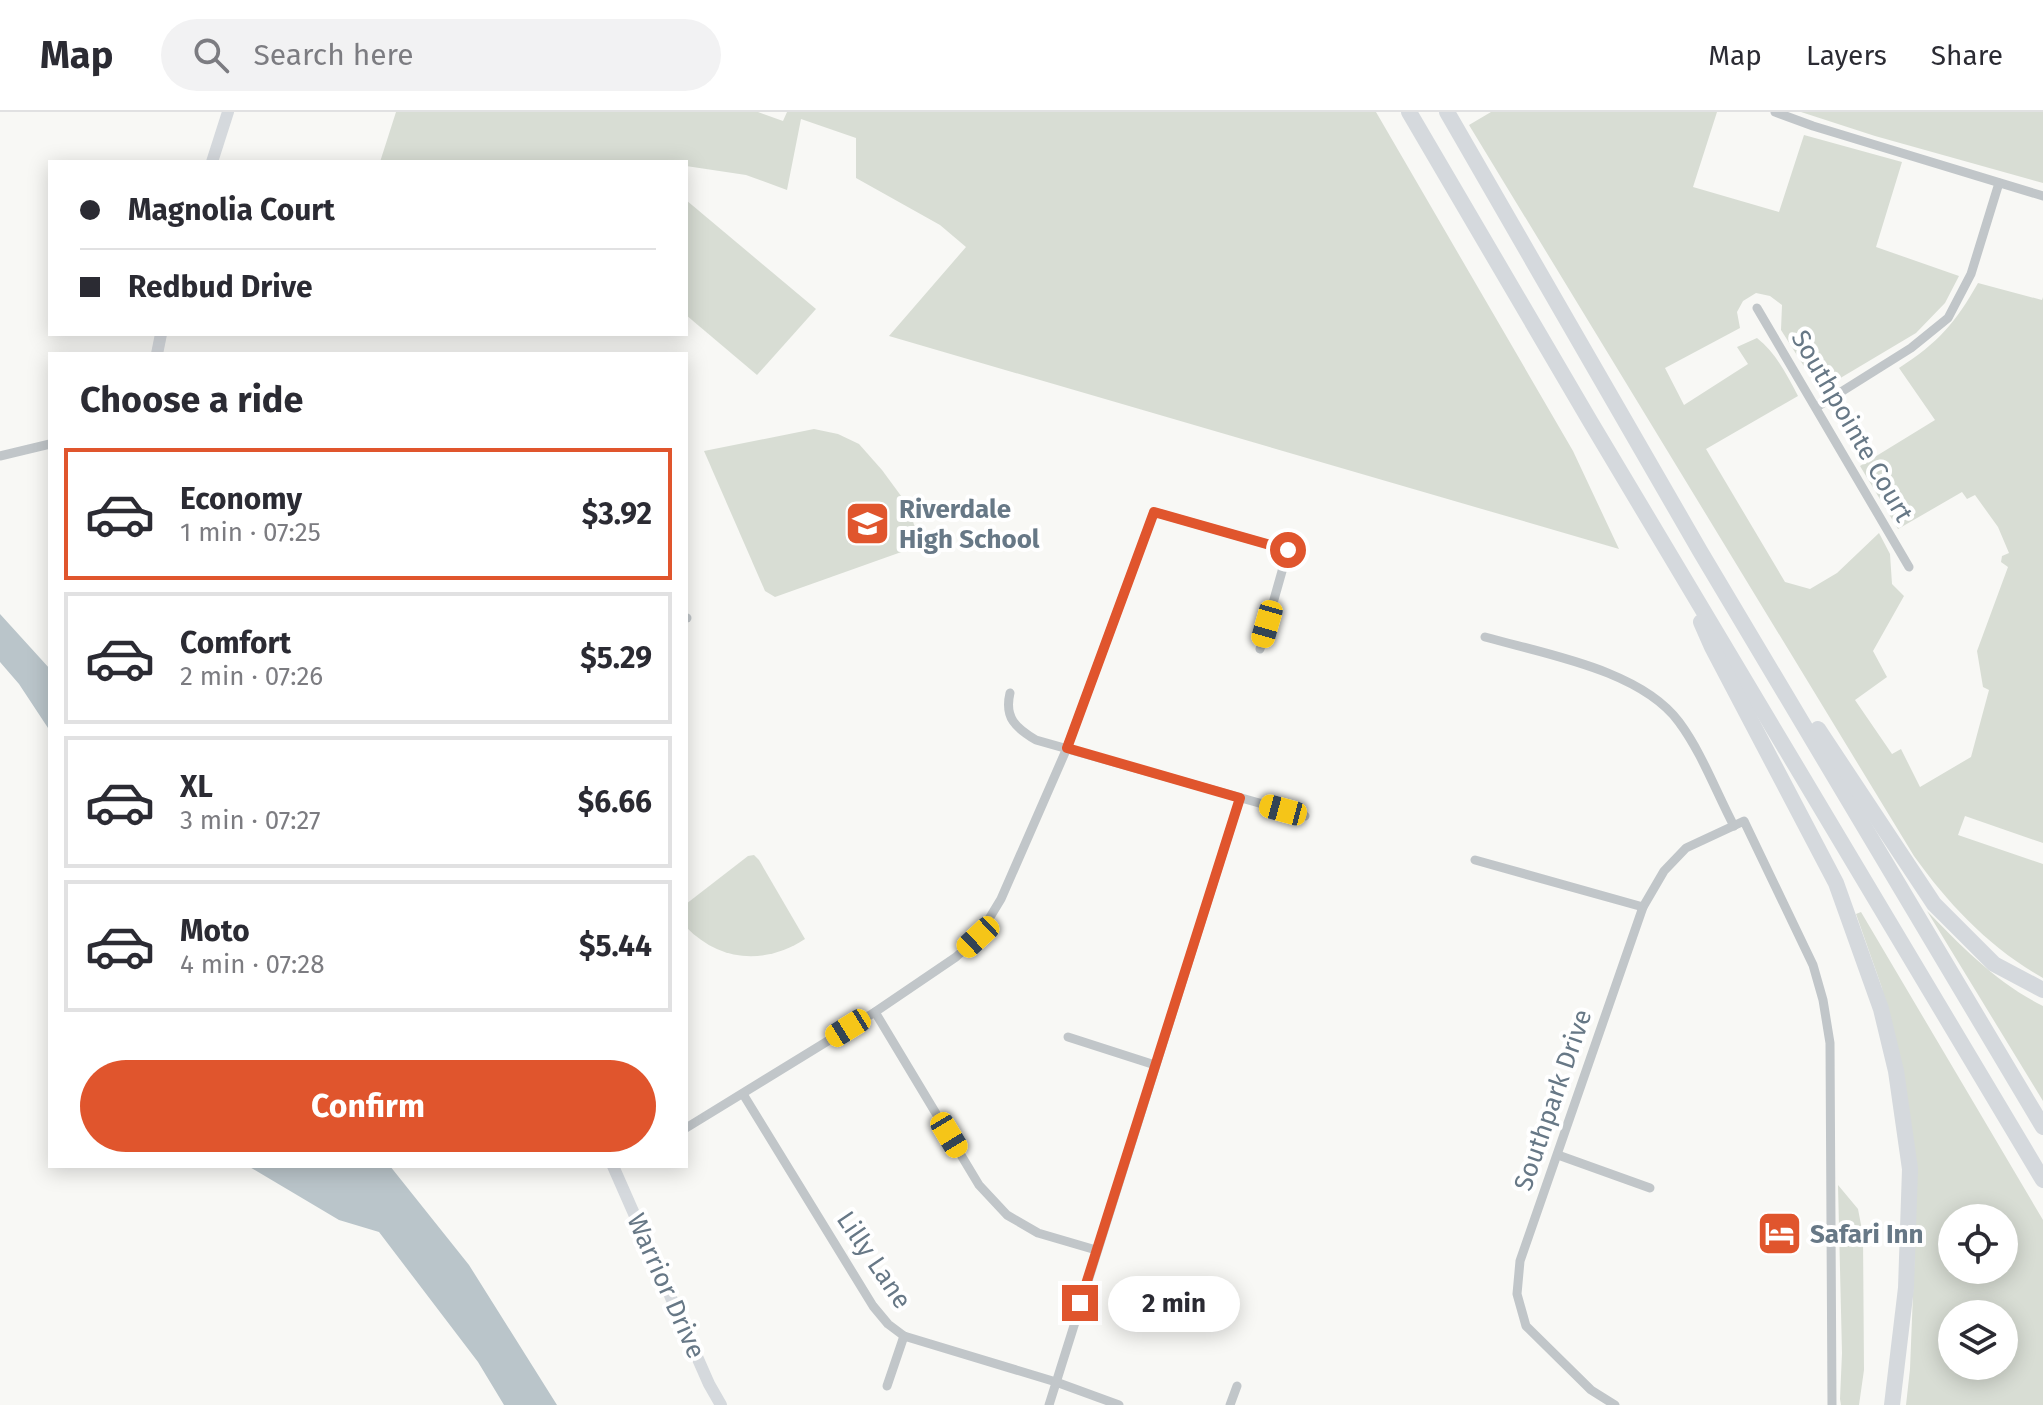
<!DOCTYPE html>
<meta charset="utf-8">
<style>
:root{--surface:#fff;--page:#f2f2f3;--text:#2b2b33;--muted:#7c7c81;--line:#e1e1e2;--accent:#e0552d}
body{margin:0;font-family:"Fira Sans",sans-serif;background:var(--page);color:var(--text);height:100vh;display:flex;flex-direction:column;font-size:30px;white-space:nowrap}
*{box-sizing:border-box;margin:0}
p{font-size:26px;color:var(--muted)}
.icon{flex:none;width:44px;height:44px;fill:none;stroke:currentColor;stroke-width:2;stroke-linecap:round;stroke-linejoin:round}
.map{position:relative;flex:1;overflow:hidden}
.sheet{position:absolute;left:48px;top:240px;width:640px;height:816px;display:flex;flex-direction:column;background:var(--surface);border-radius:0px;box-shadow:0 4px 20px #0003}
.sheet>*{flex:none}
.banner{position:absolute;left:48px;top:48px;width:640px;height:176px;border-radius:0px;box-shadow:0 4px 20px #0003;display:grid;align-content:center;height:176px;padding:0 32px;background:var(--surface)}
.tools{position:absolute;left:1938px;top:1092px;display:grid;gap:16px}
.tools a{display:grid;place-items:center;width:80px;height:80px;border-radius:50%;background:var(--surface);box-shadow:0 4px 20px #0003;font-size:40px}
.end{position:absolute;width:36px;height:36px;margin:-18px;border:10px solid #e0552d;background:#fff;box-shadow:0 0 0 4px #fff}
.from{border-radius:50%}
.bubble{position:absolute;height:56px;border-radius:28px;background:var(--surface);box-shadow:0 4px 20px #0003;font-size:26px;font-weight:700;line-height:56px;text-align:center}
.car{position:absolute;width:24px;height:48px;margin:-24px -12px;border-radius:10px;box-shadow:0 0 6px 2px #0007;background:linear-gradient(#f5c518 24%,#345 0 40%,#f5c518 0 76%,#345 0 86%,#f5c518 0)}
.banner b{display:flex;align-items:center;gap:28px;height:76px;font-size:30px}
.banner b+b{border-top:2px solid var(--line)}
.banner i{width:20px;height:20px;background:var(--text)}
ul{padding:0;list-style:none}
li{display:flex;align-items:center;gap:24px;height:132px;margin:0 16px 12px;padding:0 16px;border:4px solid var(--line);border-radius:0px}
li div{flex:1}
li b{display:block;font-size:30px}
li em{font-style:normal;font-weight:700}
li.active{border-color:var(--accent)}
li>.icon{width:72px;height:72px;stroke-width:1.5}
h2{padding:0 32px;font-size:36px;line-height:96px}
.button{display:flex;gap:16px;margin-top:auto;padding:16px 32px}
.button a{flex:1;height:92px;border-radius:48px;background:var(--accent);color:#fff;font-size:32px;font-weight:700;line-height:92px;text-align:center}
header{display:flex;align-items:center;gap:48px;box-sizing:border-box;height:112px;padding:0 40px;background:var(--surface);border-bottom:2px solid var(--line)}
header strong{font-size:38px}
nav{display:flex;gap:44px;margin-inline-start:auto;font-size:28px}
.search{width:560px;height:72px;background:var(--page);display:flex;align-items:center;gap:20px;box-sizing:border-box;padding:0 28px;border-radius:44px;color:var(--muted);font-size:30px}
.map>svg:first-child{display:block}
.green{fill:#d8ddd4;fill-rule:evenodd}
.water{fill:#bac5ca}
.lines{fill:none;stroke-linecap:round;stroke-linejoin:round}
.street{stroke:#c1c6c9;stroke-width:9}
.secondary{stroke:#d5d9dd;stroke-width:12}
.highway{stroke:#d5d9dd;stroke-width:16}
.route{stroke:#e0552d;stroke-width:10}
.labels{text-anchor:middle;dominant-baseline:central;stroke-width:8;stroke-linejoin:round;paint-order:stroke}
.street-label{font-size:26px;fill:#677886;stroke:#fff}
.poi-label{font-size:26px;font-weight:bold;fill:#677886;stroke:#fff;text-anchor:start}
</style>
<header>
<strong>Map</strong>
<div class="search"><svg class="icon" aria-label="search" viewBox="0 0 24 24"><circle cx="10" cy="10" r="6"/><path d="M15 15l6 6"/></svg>Search here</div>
<nav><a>Map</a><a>Layers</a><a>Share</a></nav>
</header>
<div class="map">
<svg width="2043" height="1293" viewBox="0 0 2043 1293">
<rect width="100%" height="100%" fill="#f8f8f5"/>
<!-- green -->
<g class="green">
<polygon points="396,0 758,0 783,9 787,0 1376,0 1573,339 1619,437 889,224 966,135 940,113 856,66 856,26 801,7 787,78 746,63 686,54 686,50 380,50"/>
<path d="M1491 0H1717L1693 75 1779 100 1804 23 1902 50 1876 135 1959 164 1945 191 1916 221 1827 274 1812 267 1781 218 1782 193 1770 184 1756 181 1743 189 1737 200 1740 216 1665 256 1684 293 1748 252 1737 235 1757 226C1776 241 1787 263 1798 284L1706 337 1785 470 1810 477 1837 461 1879 421 1890 442 1892 472 1904 484 1873 539 1887 565 1855 588 1892 642 1901 637 1920 675 1971 645 1989 578 1983 575 1977 539 2008 455 2001 450 2002 444 2009 441 1998 415 1975 383 1967 387 1962 380 1898 417 1860 354 1935 308 1899 256C1938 231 1956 210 1978 171L2042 188 2043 185V731L1965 704 1958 723 2043 752V866C1990 836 1949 793 1914 744L1469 13Z"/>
<polygon points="1801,0 2043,0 2043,71 1875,24"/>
<polygon points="686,88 816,197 757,263 686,203"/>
<polygon points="814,317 838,322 859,332 882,358 907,392 921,433 775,485 765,479 704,339"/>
<path d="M754 743 759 748 805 827C765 853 720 850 686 815V792L748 744Z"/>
<path d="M1927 799C1962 835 1997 871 2043 894V989Z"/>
<path d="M1861 800 2043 1108V1293H1906L1910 1257 1915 1132 1882 876 1856 802ZM1952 1106H2004V1158H1952ZM1952 1202H2004V1254H1952Z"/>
<polygon points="1838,1073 1858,1097 1863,1123 1864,1258 1859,1293 1841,1293 1840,1287 1842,1241"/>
</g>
<!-- water -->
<g class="water">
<polygon points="0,502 50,557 50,619 19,572 0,550"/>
<polygon points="248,1054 390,1054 469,1153 557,1293 504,1293 478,1250 379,1120 339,1108"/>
</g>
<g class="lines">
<!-- street -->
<g class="street">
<polyline points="1775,0 1813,14 2043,84"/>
<polyline points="1757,196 1909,455"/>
<polyline points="1817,295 1911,236 1948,206 1971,162 1999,71"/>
<polyline points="0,344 50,332"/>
<polyline points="686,506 687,506"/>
<path d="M1485 525C1545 542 1641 558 1679 610 1702 641 1716 680 1734 714"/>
<path d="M1010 581C1004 606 1016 616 1036 628L1305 704"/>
<polyline points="1475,748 1643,795"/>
<polyline points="875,900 979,1073 1007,1103 1038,1121 1096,1138"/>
<polyline points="1068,925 1155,953"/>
<polyline points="743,982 873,1194 888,1212 904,1224 1056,1270 1119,1293"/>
<polyline points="686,1016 875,900 956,845 978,825 1001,787 1067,636 1154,400 1288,438 1260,537"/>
<polyline points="1558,1043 1650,1076"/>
<polyline points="887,1274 904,1224"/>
<polyline points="1049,1293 1240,686"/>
<polyline points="1230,1293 1237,1274"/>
<polyline points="1615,1293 1591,1278 1526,1214 1517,1182 1520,1149 1643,795 1664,759 1686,736 1744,709 1813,853 1823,888 1830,931 1832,1293"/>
</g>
<!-- secondary -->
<g class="secondary">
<polyline points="212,50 228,0"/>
<polyline points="157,242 161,222"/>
<polyline points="613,1054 709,1272 721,1293"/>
</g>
<!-- highway -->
<g class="highway">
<polyline points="1409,0 1590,309 2043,1068"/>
<polyline points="1447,0 1700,439 2043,1015"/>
<polyline points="1701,510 1712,535 1836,771 1881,897 1896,959 1910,1057 1906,1176 1892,1293"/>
<polyline points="1818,617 1934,792 1994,852 2043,878"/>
</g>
</g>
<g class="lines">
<!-- route -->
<polyline class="route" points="1080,1191 1240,686 1067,636 1154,400 1288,438"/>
</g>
<!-- icons -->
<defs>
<symbol id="school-square" viewBox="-11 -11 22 22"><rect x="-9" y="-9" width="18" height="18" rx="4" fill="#e0552d" stroke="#fff"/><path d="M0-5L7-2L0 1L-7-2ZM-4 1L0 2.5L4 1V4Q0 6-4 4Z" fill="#fff"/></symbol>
<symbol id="hotel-square" viewBox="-11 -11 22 22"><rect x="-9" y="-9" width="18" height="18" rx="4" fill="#e0552d" stroke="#fff"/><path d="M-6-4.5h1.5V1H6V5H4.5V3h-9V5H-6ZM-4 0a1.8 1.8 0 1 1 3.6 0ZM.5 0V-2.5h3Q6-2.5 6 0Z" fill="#fff"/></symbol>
</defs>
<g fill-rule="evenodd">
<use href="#school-square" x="842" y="386" width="51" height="51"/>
<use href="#hotel-square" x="1754" y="1096" width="51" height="51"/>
</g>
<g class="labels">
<!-- street labels -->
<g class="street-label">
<text transform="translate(1852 314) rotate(60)">Southpointe Court</text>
<text transform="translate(1553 988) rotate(-71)">Southpark Drive</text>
<text transform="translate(874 1148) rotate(56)">Lilly Lane</text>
<text transform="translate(666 1174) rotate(66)">Warrior Drive</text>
</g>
<!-- poi labels -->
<g class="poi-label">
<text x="899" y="397">Riverdale<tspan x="899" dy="30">High School</tspan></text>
<text x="1810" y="1122">Safari Inn</text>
</g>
</g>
</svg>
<div class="tools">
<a><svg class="icon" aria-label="locate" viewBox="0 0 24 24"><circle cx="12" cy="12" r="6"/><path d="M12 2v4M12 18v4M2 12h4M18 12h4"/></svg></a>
<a><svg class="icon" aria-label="layers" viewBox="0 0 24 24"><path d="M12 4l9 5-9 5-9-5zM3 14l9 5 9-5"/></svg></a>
</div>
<i class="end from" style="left:1288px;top:438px"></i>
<i class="end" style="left:1080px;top:1191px"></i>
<div class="bubble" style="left:1108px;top:1164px;width:132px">2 min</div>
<i class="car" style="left:1267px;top:512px;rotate:196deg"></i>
<i class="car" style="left:1283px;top:698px;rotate:285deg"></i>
<i class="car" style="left:978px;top:825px;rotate:227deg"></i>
<i class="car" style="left:848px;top:916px;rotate:238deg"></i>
<i class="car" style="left:949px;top:1023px;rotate:149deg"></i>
<div class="banner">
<b><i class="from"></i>Magnolia Court</b>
<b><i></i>Redbud Drive</b>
</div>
<section class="sheet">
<h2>Choose a ride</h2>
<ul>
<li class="active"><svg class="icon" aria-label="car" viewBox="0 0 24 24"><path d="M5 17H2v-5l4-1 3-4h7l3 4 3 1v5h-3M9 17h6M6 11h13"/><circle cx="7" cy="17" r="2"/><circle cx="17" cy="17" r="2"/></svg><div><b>Economy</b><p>1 min · 07:25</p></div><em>$3.92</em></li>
<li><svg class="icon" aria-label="car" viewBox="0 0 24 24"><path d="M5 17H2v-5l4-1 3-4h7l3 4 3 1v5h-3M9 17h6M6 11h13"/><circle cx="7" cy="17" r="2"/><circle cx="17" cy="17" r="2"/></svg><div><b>Comfort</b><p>2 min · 07:26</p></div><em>$5.29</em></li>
<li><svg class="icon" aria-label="car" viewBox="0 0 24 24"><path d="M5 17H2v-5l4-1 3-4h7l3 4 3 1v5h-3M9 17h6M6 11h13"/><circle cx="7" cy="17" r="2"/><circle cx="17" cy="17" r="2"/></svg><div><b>XL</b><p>3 min · 07:27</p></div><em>$6.66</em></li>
<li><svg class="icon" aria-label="car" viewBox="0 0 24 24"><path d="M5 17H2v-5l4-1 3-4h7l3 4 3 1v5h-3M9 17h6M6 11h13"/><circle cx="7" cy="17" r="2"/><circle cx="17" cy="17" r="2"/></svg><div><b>Moto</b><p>4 min · 07:28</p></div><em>$5.44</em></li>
</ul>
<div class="button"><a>Confirm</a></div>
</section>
</div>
